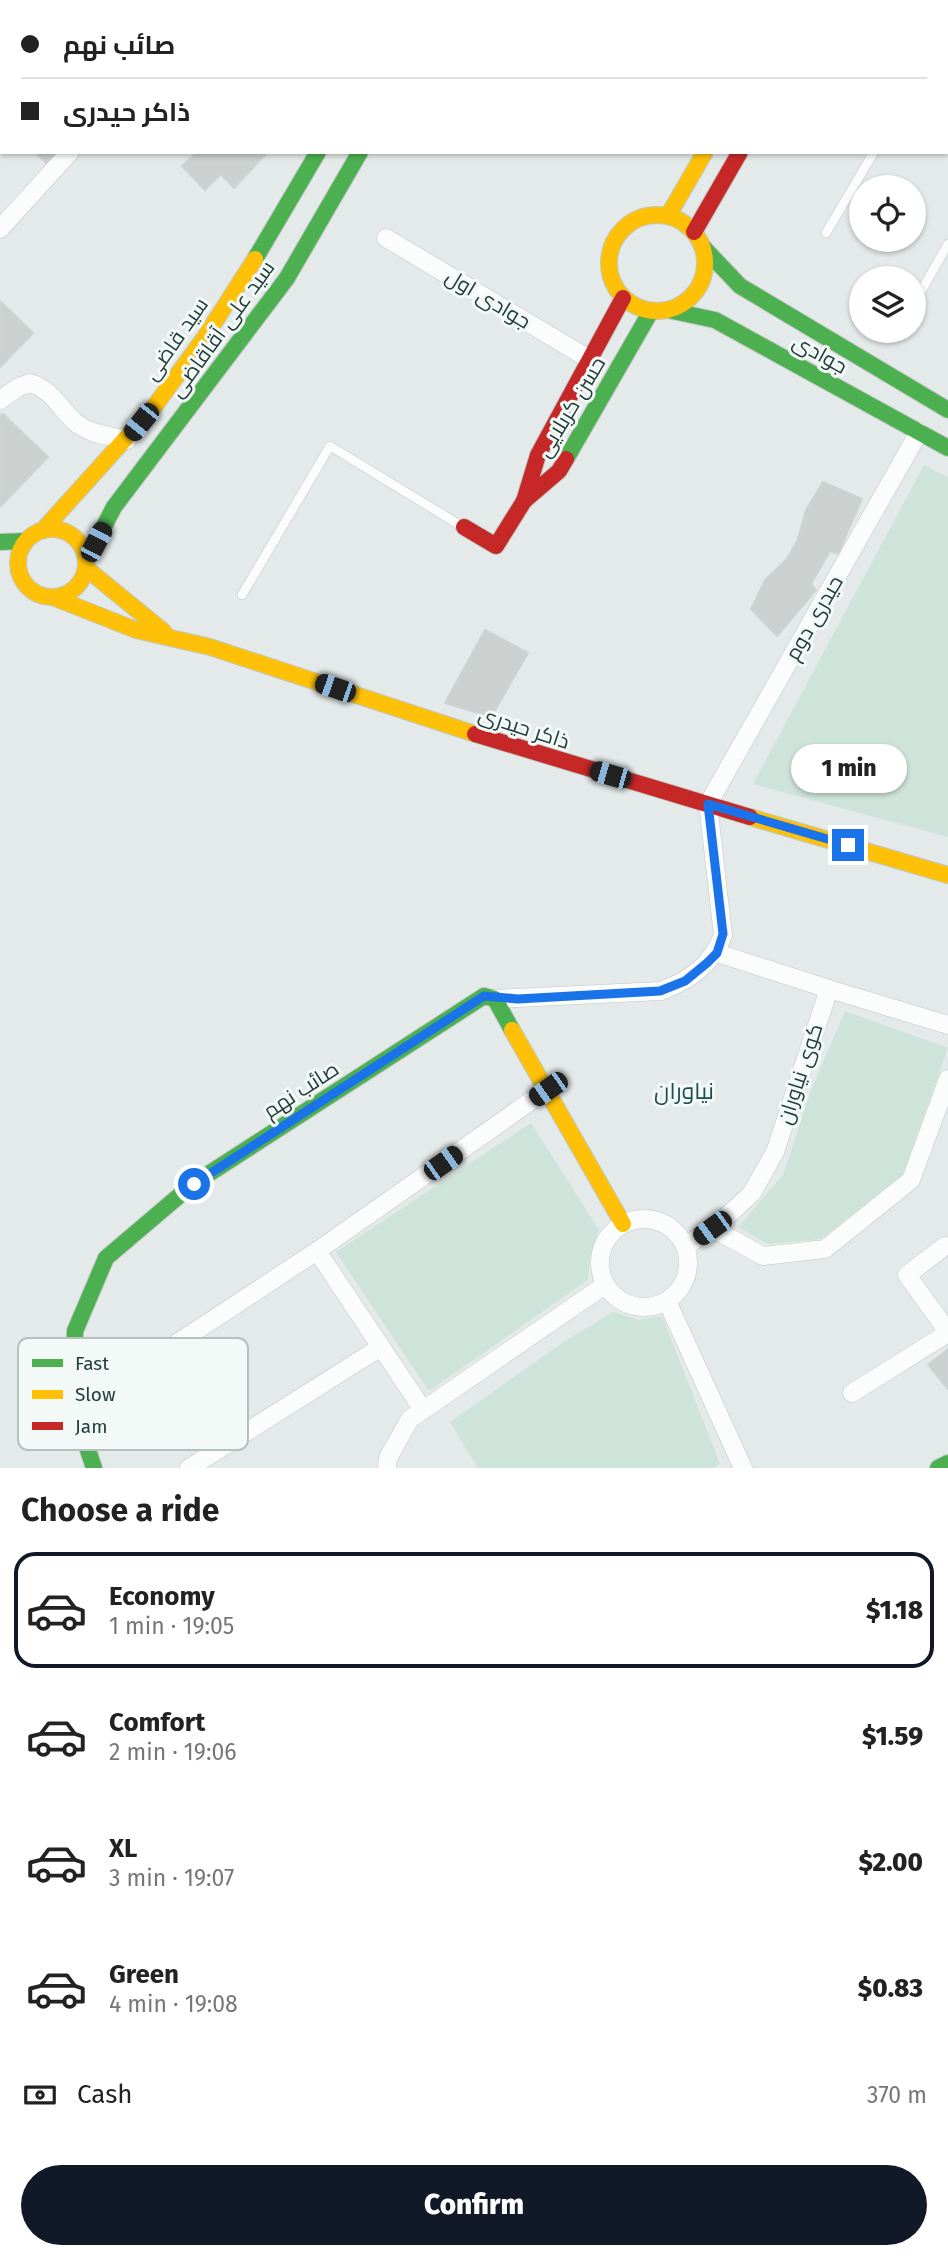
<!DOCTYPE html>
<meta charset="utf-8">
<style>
:root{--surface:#fff;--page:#f6f6f6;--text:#222;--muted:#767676;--line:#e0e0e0;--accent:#111827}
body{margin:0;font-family:"Fira Sans",Cairo,sans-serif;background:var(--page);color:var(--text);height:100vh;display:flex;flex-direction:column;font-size:26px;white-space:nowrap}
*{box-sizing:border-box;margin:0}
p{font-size:23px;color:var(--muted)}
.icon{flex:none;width:38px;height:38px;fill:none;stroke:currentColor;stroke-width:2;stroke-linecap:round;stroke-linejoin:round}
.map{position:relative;height:1468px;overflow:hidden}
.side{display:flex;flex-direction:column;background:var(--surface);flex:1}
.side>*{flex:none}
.guide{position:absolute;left:0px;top:0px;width:948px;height:154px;box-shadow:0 2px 5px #0004;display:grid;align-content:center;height:154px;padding:0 21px;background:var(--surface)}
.fabs{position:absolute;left:849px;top:175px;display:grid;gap:14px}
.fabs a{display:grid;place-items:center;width:77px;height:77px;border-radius:50%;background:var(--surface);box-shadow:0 2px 5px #0004;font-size:35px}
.end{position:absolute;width:32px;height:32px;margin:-16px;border:9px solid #1a73e8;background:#fff;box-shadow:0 0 0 4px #fff}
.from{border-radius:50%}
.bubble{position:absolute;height:49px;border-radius:24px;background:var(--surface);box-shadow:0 2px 5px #0004;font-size:23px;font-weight:800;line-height:49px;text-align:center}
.car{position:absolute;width:21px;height:42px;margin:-21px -10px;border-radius:9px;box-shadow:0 0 5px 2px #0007;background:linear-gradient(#222 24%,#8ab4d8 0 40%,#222 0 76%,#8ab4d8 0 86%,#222 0)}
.guide b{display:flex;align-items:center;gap:24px;height:66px;font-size:26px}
.guide b+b{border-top:2px solid var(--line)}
.guide i{width:18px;height:18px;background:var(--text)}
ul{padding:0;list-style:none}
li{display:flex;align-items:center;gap:21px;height:116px;margin:0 14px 10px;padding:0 7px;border:4px solid transparent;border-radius:21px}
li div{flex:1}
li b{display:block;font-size:26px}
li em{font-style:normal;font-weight:800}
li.active{border-color:var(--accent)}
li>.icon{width:63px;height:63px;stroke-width:1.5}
h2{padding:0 21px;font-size:32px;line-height:84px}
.pay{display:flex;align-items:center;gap:18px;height:77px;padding:0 21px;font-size:26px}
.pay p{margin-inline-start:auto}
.cta{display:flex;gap:14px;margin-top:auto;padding:14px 21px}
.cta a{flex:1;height:80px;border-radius:42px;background:var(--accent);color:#fff;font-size:28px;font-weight:800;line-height:80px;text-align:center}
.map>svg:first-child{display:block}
.green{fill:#cee3d9}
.building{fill:#ccd1d0;stroke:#cdd3d2;stroke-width:2}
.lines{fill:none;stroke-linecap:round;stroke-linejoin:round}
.lane-casing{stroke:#c1c7c6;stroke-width:10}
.street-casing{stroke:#c1c7c6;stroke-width:19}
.fast-casing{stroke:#c0c8c6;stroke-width:18}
.slow-casing{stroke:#c0c8c6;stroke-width:18}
.jam-casing{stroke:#c0c8c6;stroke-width:18}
.lane{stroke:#fbfcfc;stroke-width:9}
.street{stroke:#fbfcfc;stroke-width:18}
.fast{stroke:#4caf50;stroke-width:16}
.slow{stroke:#ffc107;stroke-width:16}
.jam{stroke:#c62828;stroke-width:16}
.route{stroke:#1a73e8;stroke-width:9}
.labels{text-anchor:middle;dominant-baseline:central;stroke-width:6;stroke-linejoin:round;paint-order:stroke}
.street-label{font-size:21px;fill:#233d3b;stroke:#f3f9f7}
.neighbourhood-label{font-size:23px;fill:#1f4f4d;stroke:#f3f9f7}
.key{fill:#f3f9f7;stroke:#b5c1bf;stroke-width:2}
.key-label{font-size:19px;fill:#233d3b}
</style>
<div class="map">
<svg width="948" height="1468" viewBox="0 0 948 1468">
<rect width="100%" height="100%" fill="#e4eae9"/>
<!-- green -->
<g class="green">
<polygon points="924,465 948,477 948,837 753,784"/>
<polygon points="845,1011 948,1048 903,1174 821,1239 768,1244 738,1227 783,1175 811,1090"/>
<polygon points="531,1123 599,1230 590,1257 588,1280 429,1391 336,1252"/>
<polygon points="613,1312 639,1320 662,1316 720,1464 713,1468 478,1468 450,1422 565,1341"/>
</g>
<!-- building -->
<g class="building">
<polygon points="230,0 300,0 302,2 229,2"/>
<polygon points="35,152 58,152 47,164"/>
<polygon points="197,152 268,152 234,188 221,174 205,190 182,166"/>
<polygon points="0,301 33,333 0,367"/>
<polygon points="3,414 48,457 0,507 0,416"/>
<polygon points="823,482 862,499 838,554 830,551 811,584 816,590 777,636 751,609 765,580 787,559 798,539 806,510"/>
<polygon points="485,630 528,653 491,717 445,703"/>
<polygon points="948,1349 948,1389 928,1365"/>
</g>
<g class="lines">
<defs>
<g id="lane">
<polyline points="62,2 63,0"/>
<polyline points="947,30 948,28"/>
<polyline points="0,68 2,66"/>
<polyline points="826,233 874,152"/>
<polyline points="920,293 948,244"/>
<polyline points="242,595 330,446 463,527"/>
</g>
<g id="street">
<polyline points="36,0 38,2"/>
<polyline points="211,2 213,0"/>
<polyline points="560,2 561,0"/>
<polyline points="685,2 686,0"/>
<polyline points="947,120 948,121"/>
<polyline points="0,229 70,152"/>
<polyline points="386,238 589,359"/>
<path d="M0 400 19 387 30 383C53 390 59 408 75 422 90 435 109 435 127 440"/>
<polyline points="717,953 829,989"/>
<path d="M495 999 661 991C690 980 712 965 723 935L708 804 919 432"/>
<circle cx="644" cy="1263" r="44"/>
<polyline points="712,1228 763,1256 825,1249 911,1180 948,1079"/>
<polyline points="945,1246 907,1275 948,1332"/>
<polyline points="685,1247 724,1219 752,1193 775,1152 829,989 948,1025"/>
<polyline points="317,1251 423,1410"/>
<polyline points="667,1301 743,1468"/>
<polyline points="118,1382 317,1251 548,1089"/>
<polyline points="852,1393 948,1333"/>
<polyline points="189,1468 381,1347"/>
<polyline points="387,1468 388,1458 410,1419 605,1285"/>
</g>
<g id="fast">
<polyline points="447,2 448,0"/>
<polyline points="827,2 828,0"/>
<polyline points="702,246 740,286 948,410"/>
<polyline points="255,259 318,152"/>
<polyline points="668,310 715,320 948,448"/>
<polyline points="566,459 651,311"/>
<polyline points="0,542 26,541"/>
<polyline points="87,559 114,507 287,278 360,152"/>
<polyline points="94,1468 73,1405 75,1331 106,1258 193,1184 484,996 495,999 512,1030"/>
<polyline points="938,1468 948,1463"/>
</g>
<g id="slow">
<polyline points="405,2 406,0"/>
<polyline points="793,2 794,0"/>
<circle cx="657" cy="263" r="48"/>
<polyline points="668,216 705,152"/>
<circle cx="52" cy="563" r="34"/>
<polyline points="43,530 154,407 205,337 255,259"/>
<polyline points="87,569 164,632"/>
<polyline points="55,598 136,630 210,647 475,734"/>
<polyline points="750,817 948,875"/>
<polyline points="512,1030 623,1224"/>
</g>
<g id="jam">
<polyline points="694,232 740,152"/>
<polyline points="566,459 559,471 524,501 538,455 623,298"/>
<polyline points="464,527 496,546 524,501"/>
<polyline points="475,734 750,817"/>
</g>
</defs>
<!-- lane casing -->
<use href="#lane" class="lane-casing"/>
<!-- street casing -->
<use href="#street" class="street-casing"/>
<!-- fast casing -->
<use href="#fast" class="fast-casing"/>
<!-- slow casing -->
<use href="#slow" class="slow-casing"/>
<!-- jam casing -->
<use href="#jam" class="jam-casing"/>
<!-- lane -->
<use href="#lane" class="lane"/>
<!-- street -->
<use href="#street" class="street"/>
<!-- fast -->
<use href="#fast" class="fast"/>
<!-- slow -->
<use href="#slow" class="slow"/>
<!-- jam -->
<use href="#jam" class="jam"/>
</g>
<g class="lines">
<!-- route -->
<polyline class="route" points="194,1184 484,996 518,999 660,991 685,981 707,963 717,953 723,934 708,804 848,845"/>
</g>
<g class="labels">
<!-- street labels -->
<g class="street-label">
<text transform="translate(488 299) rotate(31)">جوادی اول</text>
<text transform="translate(222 329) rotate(-54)">سید علی آقاقاضی</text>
<text transform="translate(176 339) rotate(-55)">سید قاضی</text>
<text transform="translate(820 354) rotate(29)">جوادی</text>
<text transform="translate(571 407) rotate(-59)">حسن کربلایی</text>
<text transform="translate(814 618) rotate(-60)">حیدری دوم</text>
<text transform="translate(524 728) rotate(18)">ذاکر حیدری</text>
<text transform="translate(800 1074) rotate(-72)">کوی نیاوران</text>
<text transform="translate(301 1090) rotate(-33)">صائب نهم</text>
</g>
<!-- neighbourhood labels -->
<g class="neighbourhood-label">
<text x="684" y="1091">نیاوران</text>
</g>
</g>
<!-- legend -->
<rect x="18" y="1338" width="230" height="112" rx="10" class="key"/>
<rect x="32" y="1359" width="31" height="8" fill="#4caf50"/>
<rect x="32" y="1390" width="31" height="9" fill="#ffc107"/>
<rect x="32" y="1422" width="31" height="8" fill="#c62828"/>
<g class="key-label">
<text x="75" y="1370">Fast</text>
<text x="75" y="1401">Slow</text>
<text x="75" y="1433">Jam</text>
</g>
</svg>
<div class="fabs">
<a><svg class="icon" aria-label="locate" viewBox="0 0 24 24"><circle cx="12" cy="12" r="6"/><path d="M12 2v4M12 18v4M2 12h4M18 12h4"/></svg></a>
<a><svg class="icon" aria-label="layers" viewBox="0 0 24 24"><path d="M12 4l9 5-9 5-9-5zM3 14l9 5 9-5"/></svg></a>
</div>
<i class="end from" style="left:194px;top:1184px"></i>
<i class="end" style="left:848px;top:845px"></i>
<div class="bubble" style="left:791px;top:744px;width:116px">1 min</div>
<i class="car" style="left:141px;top:422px;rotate:219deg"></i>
<i class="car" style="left:96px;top:542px;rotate:28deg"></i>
<i class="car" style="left:335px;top:688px;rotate:289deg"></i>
<i class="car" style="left:610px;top:775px;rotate:286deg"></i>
<i class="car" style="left:548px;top:1089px;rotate:235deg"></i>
<i class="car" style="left:443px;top:1163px;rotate:55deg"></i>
<i class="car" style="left:712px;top:1228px;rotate:234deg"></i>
<div class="guide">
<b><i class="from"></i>صائب نهم</b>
<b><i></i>ذاکر حیدری</b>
</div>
</div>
<section class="side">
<h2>Choose a ride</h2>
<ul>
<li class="active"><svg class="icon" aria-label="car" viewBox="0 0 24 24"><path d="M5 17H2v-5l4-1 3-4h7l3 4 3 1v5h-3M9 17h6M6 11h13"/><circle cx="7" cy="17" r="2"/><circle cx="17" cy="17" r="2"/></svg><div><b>Economy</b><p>1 min · 19:05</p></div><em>$1.18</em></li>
<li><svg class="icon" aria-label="car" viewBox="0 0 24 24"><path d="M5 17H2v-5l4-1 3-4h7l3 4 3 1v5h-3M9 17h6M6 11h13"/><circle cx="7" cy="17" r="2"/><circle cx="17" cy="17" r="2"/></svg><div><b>Comfort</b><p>2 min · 19:06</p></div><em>$1.59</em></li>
<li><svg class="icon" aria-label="car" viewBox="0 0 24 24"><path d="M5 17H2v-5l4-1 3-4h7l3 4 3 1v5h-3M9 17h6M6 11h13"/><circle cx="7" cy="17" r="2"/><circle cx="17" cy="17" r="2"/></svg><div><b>XL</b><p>3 min · 19:07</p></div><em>$2.00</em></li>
<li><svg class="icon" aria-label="car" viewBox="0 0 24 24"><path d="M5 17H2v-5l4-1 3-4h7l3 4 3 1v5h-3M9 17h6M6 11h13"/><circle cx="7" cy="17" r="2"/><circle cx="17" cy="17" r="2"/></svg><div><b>Green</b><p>4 min · 19:08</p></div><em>$0.83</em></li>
</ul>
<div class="pay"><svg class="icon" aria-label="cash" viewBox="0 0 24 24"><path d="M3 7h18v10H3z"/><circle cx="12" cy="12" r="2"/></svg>Cash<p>370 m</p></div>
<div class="cta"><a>Confirm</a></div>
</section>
